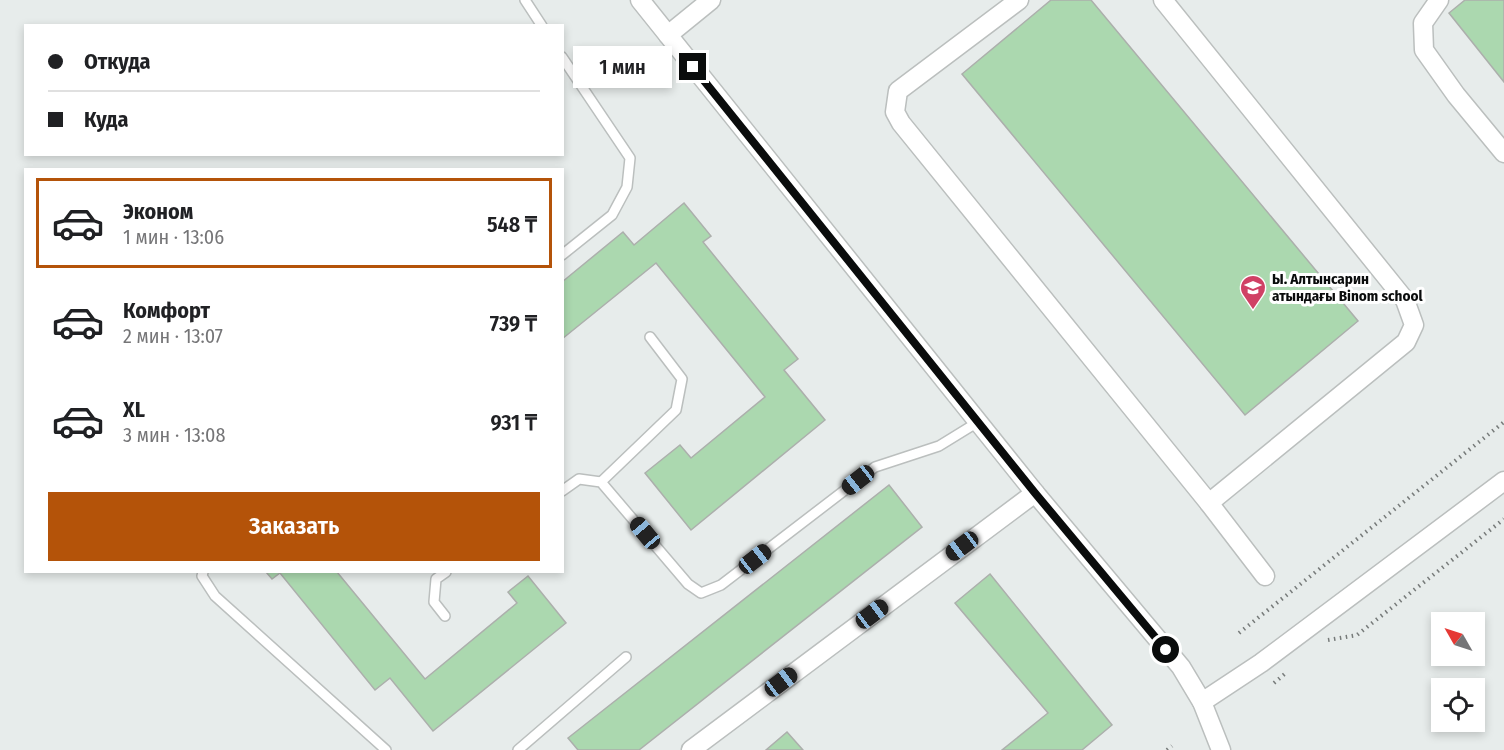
<!DOCTYPE html>
<html lang="ru">
<meta charset="utf-8">
<style>
:root{--surface:#fff;--page:#f6f6f6;--text:#202124;--muted:#757577;--line:#e0e0e0;--accent:#b45309}
body{margin:0;font-family:"Fira Sans Condensed",sans-serif;background:var(--page);color:var(--text);height:100vh;display:flex;flex-direction:column;font-size:22px;white-space:nowrap}
*{box-sizing:border-box;margin:0}
p{font-size:20px;color:var(--muted)}
.icon{flex:none;width:33px;height:33px;fill:none;stroke:currentColor;stroke-width:2;stroke-linecap:round;stroke-linejoin:round}
.map{position:relative;flex:1;overflow:hidden}
.side{position:absolute;left:24px;top:168px;width:540px;height:405px;display:flex;flex-direction:column;background:var(--surface);border-radius:0px;box-shadow:0 3px 9px #0003}
.side>*{flex:none}
.banner{position:absolute;left:24px;top:24px;width:540px;height:132px;border-radius:0px;box-shadow:0 3px 9px #0003;display:grid;align-content:center;height:132px;padding:0 24px;background:var(--surface)}
.needle{width:39px;rotate:309deg}
.tools{position:absolute;left:1431px;top:612px;display:grid;gap:12px}
.tools a{display:grid;place-items:center;width:54px;height:54px;border-radius:0px;background:var(--surface);box-shadow:0 3px 9px #0003;font-size:30px}
.end{position:absolute;width:27px;height:27px;margin:-14px;border:8px solid #0a0c0c;background:#fff;box-shadow:0 0 0 3px #fff}
.from{border-radius:50%}
.bubble{position:absolute;height:42px;border-radius:0px;background:var(--surface);box-shadow:0 3px 9px #0003;font-size:20px;font-weight:600;line-height:42px;text-align:center}
.car{position:absolute;width:18px;height:36px;margin:-18px -9px;border-radius:8px;box-shadow:0 0 4px 2px #0007;background:linear-gradient(#222 24%,#8ab4d8 0 40%,#222 0 76%,#8ab4d8 0 86%,#222 0)}
.banner b{display:flex;align-items:center;gap:21px;height:57px;font-size:22px}
.banner b+b{border-top:2px solid var(--line)}
.banner i{width:15px;height:15px;background:var(--text)}
ul{padding:10px 0 0;list-style:none}
li{display:flex;align-items:center;gap:18px;height:90px;margin:0 12px 9px;padding:0 12px;border:3px solid transparent;border-radius:0px}
li div{flex:1}
li b{display:block;font-size:22px}
li em{font-style:normal;font-weight:600}
li.active{border-color:var(--accent)}
li>.icon{width:54px;height:54px;stroke-width:1.5}
.button{display:flex;gap:12px;margin-top:auto;padding:12px 24px}
.button a{flex:1;height:69px;border-radius:0px;background:var(--accent);color:#fff;font-size:24px;font-weight:600;line-height:69px;text-align:center}
.map>svg:first-child{display:block}
.building{fill:#abd8af;stroke:#acafac;stroke-width:1.5}
.lines{fill:none;stroke-linecap:round;stroke-linejoin:round}
.lane-casing{stroke:#bbbfbe;stroke-width:12}
.street-casing{stroke:#bbbfbe;stroke-width:21}
.path{stroke:#777b7a;stroke-width:4;stroke-dasharray:1.5 4.5;stroke-linecap:butt}
.lane{stroke:#fff;stroke-width:9}
.street{stroke:#fff;stroke-width:18}
.route{stroke:#0a0c0c;stroke-width:8}
.labels{text-anchor:middle;dominant-baseline:central;stroke-width:6;stroke-linejoin:round;paint-order:stroke}
.poi-label{font-size:15px;font-weight:bold;fill:#0a0c0c;stroke:#fff;text-anchor:start}
</style>
<div class="map">
<svg width="1504" height="750" viewBox="0 0 1504 750">
<rect width="100%" height="100%" fill="#e7eceb"/>
<!-- building -->
<g class="building">
<polygon points="1051,0 1091,0 1358,321 1245,415 962,74"/>
<polygon points="1465,0 1504,0 1504,82 1449,13"/>
<polygon points="684,203 711,236 703,242 798,359 784,370 825,420 691,530 645,473 680,445 691,458 765,397 656,263 562,339 562,282 623,232 634,245"/>
<polygon points="889,485 922,527 639,750 578,750 568,738"/>
<polygon points="266,572 337,572 425,679 517,603 508,592 528,576 566,623 433,731 390,678 375,690 280,573 272,579"/>
<polygon points="990,574 1112,725 1082,750 1002,750 1048,713 955,603"/>
<polygon points="787,732 803,750 766,750"/>
</g>
<g class="lines">
<defs>
<g id="lane">
<polyline points="525,0 542,26"/>
<polyline points="562,57 630,158 627,187 612,215 562,255"/>
<polyline points="601,482 676,410 682,379 650,337"/>
<polyline points="562,491 579,479 601,482 688,584 701,593 721,585 875,467 939,446 978,422"/>
<polyline points="203,572 202,576 215,596 386,750"/>
<polyline points="445,616 434,602 436,579 446,572"/>
<polyline points="518,750 626,657"/>
</g>
<g id="street">
<polyline points="640,0 1035,493 1181,667 1202,702 1221,750"/>
<polyline points="1019,0 898,91 895,112 901,123 1209,503 1265,576"/>
<polyline points="1163,0 1405,300 1414,325 1406,342 1209,503"/>
<polyline points="1439,0 1423,23 1424,50 1456,95 1504,153"/>
<polyline points="668,35 711,0"/>
<polyline points="1202,702 1261,663 1504,481"/>
<polyline points="691,750 1035,493"/>
</g>
</defs>
<!-- lane casing -->
<use href="#lane" class="lane-casing"/>
<!-- street casing -->
<use href="#street" class="street-casing"/>
<!-- path -->
<g class="path">
<polyline points="1239,633 1504,422"/>
<polyline points="1328,640 1357,635 1504,519"/>
<polyline points="1274,683 1287,672"/>
<polyline points="1167,750 1172,746"/>
</g>
<!-- lane -->
<use href="#lane" class="lane"/>
<!-- street -->
<use href="#street" class="street"/>
</g>
<g class="lines">
<!-- route -->
<polyline class="route" points="693,67 1035,493 1166,650"/>
</g>
<!-- icons -->
<defs>
<symbol id="school-pin" viewBox="-11 -11 22 30"><path d="M0 17L-7.5 6A9.5 9.5 0 1 1 7.5 6Z" fill="#d04165" stroke="#fff"/><path d="M0-5L7-2L0 1L-7-2ZM-4 1L0 2.5L4 1V4Q0 6-4 4Z" fill="#fff"/></symbol>
</defs>
<g fill-rule="evenodd">
<use href="#school-pin" x="1238" y="273" width="30" height="40"/>
</g>
<g class="labels">
<!-- poi labels -->
<g class="poi-label">
<text x="1272" y="279">Ы. Алтынсарин<tspan x="1272" dy="17">атындағы Binom school</tspan></text>
</g>
</g>
</svg>
<div class="tools">
<a><svg class="needle" viewBox="-14 -14 28 28"><path d="M0-13l5 13h-10z" fill="#e53935"/><path d="M0 13l5-13h-10z" fill="#757577"/></svg></a>
<a><svg class="icon" aria-label="locate" viewBox="0 0 24 24"><circle cx="12" cy="12" r="6"/><path d="M12 2v4M12 18v4M2 12h4M18 12h4"/></svg></a>
</div>
<i class="end from" style="left:1166px;top:650px"></i>
<i class="end" style="left:693px;top:67px"></i>
<div class="bubble" style="left:573px;top:46px;width:99px">1 мин</div>
<i class="car" style="left:858px;top:480px;rotate:232deg"></i>
<i class="car" style="left:645px;top:533px;rotate:320deg"></i>
<i class="car" style="left:962px;top:546px;rotate:233deg"></i>
<i class="car" style="left:755px;top:559px;rotate:52deg"></i>
<i class="car" style="left:872px;top:614px;rotate:53deg"></i>
<i class="car" style="left:781px;top:682px;rotate:53deg"></i>
<div class="banner">
<b><i class="from"></i>Откуда</b>
<b><i></i>Куда</b>
</div>
<section class="side">
<ul>
<li class="active"><svg class="icon" aria-label="car" viewBox="0 0 24 24"><path d="M5 17H2v-5l4-1 3-4h7l3 4 3 1v5h-3M9 17h6M6 11h13"/><circle cx="7" cy="17" r="2"/><circle cx="17" cy="17" r="2"/></svg><div><b>Эконом</b><p>1 мин · 13:06</p></div><em>548 ₸</em></li>
<li><svg class="icon" aria-label="car" viewBox="0 0 24 24"><path d="M5 17H2v-5l4-1 3-4h7l3 4 3 1v5h-3M9 17h6M6 11h13"/><circle cx="7" cy="17" r="2"/><circle cx="17" cy="17" r="2"/></svg><div><b>Комфорт</b><p>2 мин · 13:07</p></div><em>739 ₸</em></li>
<li><svg class="icon" aria-label="car" viewBox="0 0 24 24"><path d="M5 17H2v-5l4-1 3-4h7l3 4 3 1v5h-3M9 17h6M6 11h13"/><circle cx="7" cy="17" r="2"/><circle cx="17" cy="17" r="2"/></svg><div><b>XL</b><p>3 мин · 13:08</p></div><em>931 ₸</em></li>
</ul>
<div class="button"><a>Заказать</a></div>
</section>
</div>
